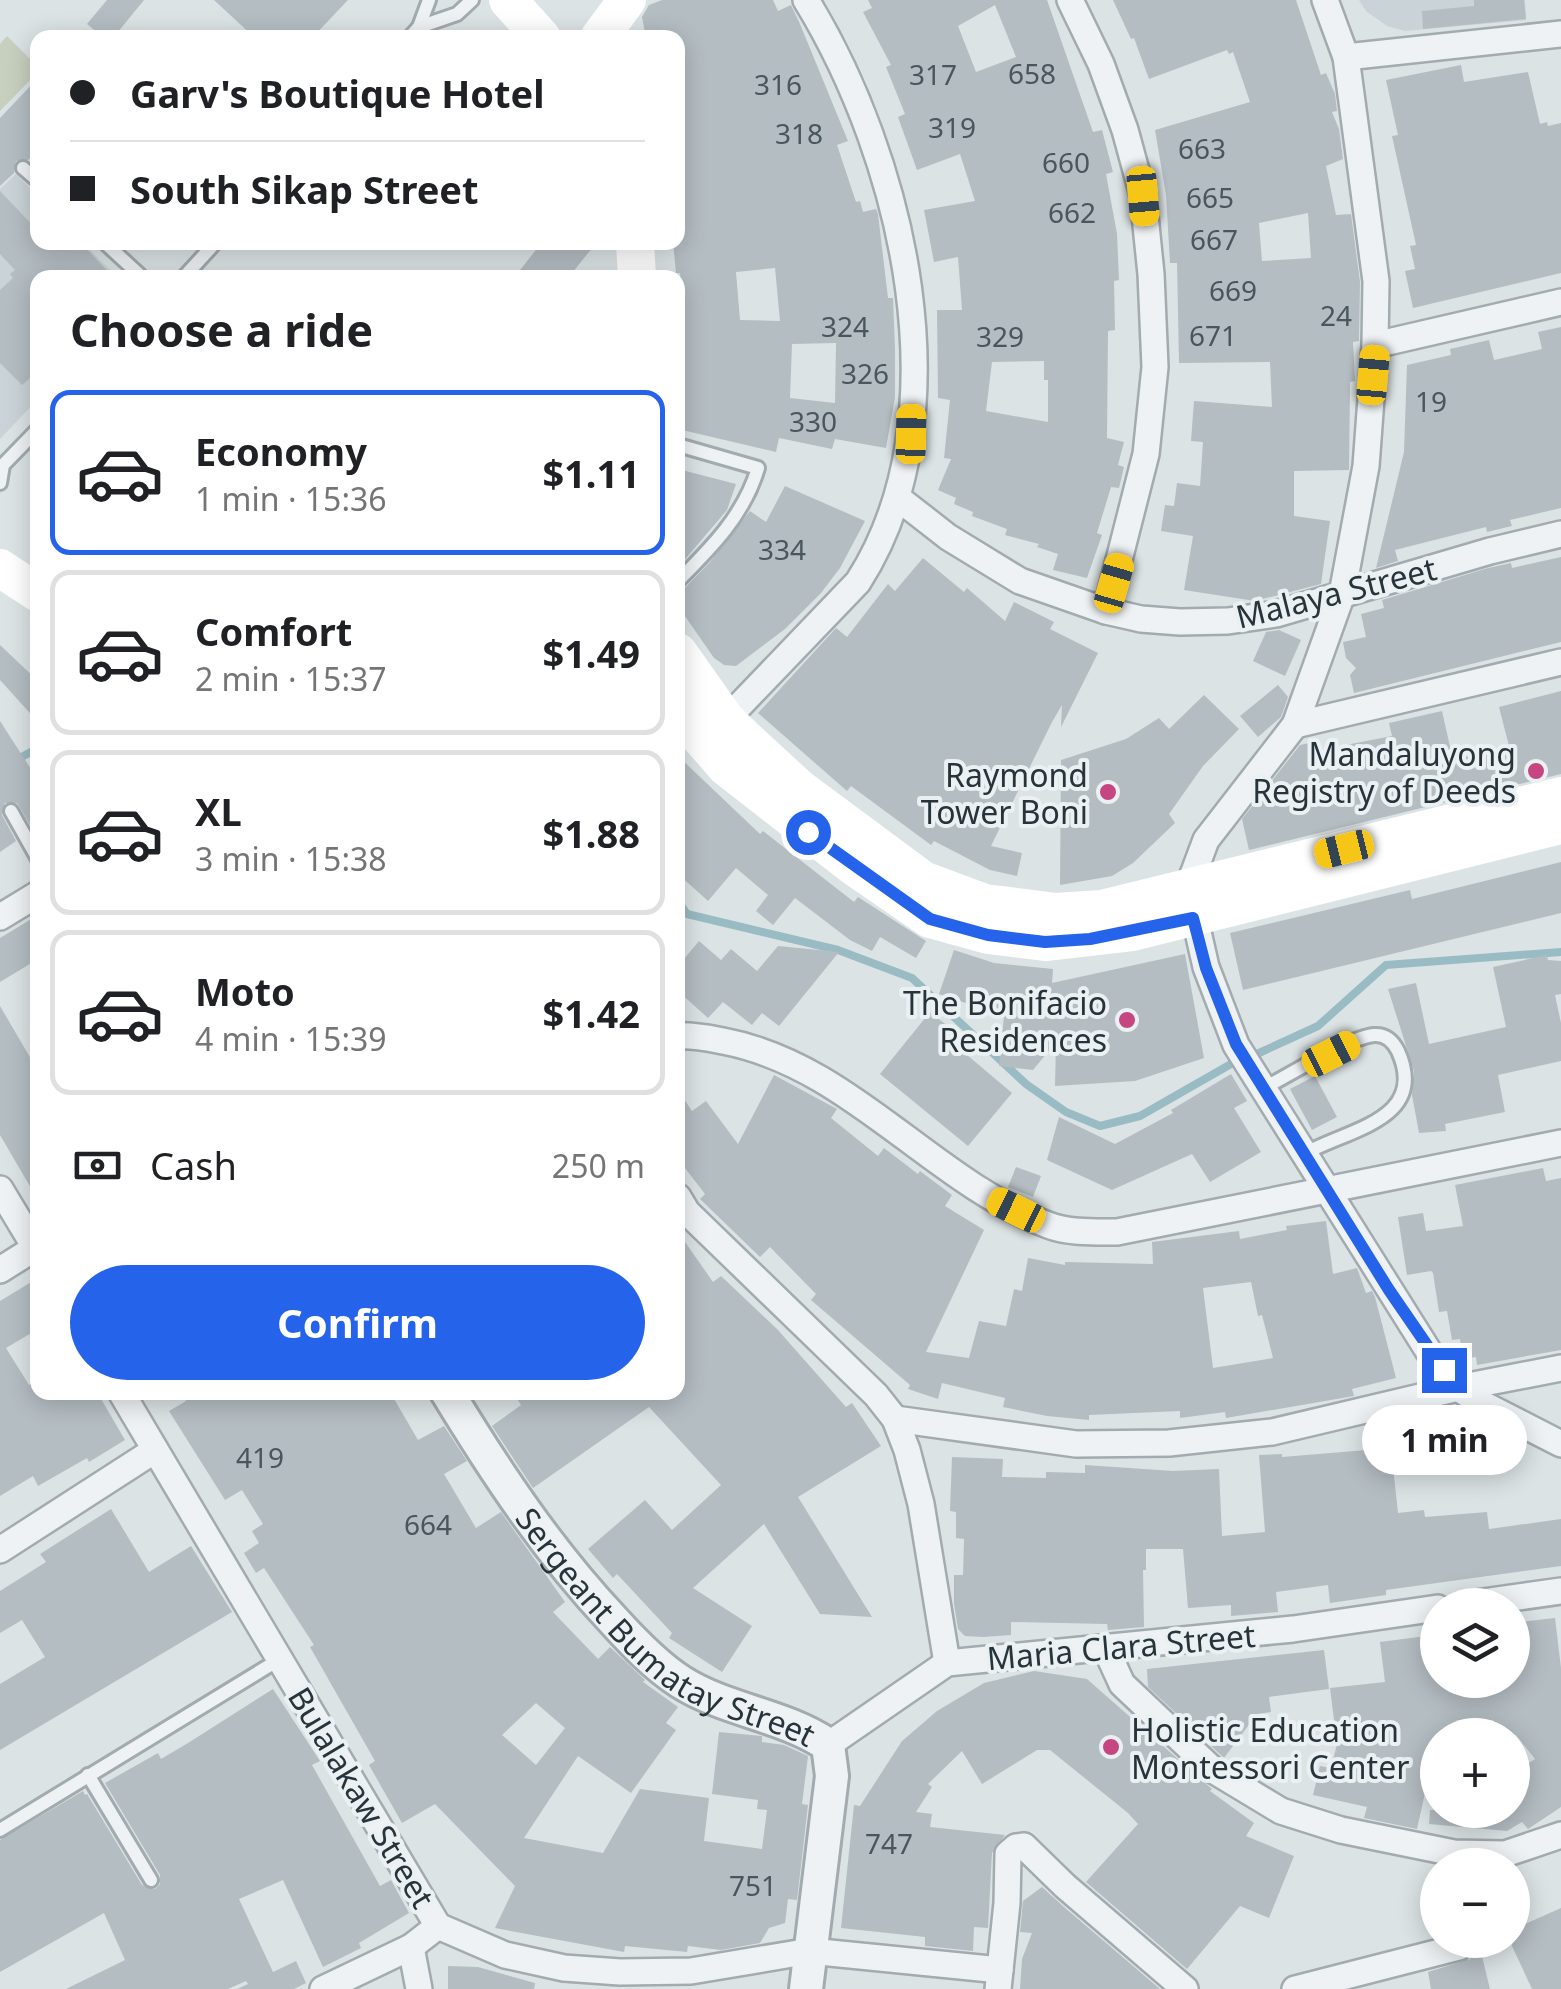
<!DOCTYPE html>
<meta charset="utf-8">
<style>
:root{--surface:#fff;--page:#f2f2f2;--text:#202124;--muted:#757577;--line:#e0e0e0;--accent:#2563eb}
body{margin:0;font-family:"Noto Sans",sans-serif;background:var(--page);color:var(--text);height:100vh;display:flex;flex-direction:column;font-size:38px;white-space:nowrap}
*{box-sizing:border-box;margin:0}
p{font-size:32px;color:var(--muted)}
.icon{flex:none;width:55px;height:55px;fill:none;stroke:currentColor;stroke-width:2;stroke-linecap:round;stroke-linejoin:round}
.map{position:relative;flex:1;overflow:hidden}
.drawer{position:absolute;left:30px;top:270px;width:655px;height:1130px;display:flex;flex-direction:column;background:var(--surface);border-radius:20px;box-shadow:0 5px 25px #0003}
.drawer>*{flex:none}
.banner{position:absolute;left:30px;top:30px;width:655px;height:220px;border-radius:20px;box-shadow:0 5px 25px #0003;display:grid;align-content:center;height:220px;padding:0 40px;background:var(--surface)}
.buttons{position:absolute;left:1420px;top:1588px;display:grid;gap:20px}
.buttons a{display:grid;place-items:center;width:110px;height:110px;border-radius:50%;background:var(--surface);box-shadow:0 5px 25px #0003;font-size:50px}
.end{position:absolute;width:45px;height:45px;margin:-22px;border:12px solid #2563eb;background:#fff;box-shadow:0 0 0 5px #fff}
.from{border-radius:50%}
.bubble{position:absolute;height:70px;border-radius:35px;background:var(--surface);box-shadow:0 5px 25px #0003;font-size:32px;font-weight:700;line-height:70px;text-align:center}
.car{position:absolute;width:30px;height:60px;margin:-30px -15px;border-radius:12px;box-shadow:0 0 8px 2px #0007;background:linear-gradient(#f5c518 24%,#345 0 40%,#f5c518 0 76%,#345 0 86%,#f5c518 0)}
.banner b{display:flex;align-items:center;gap:35px;height:95px;font-size:38px}
.banner b+b{border-top:2px solid var(--line)}
.banner i{width:25px;height:25px;background:var(--text)}
ul{padding:0;list-style:none}
li{display:flex;align-items:center;gap:30px;height:165px;margin:0 20px 15px;padding:0 20px;border:5px solid var(--line);border-radius:20px}
li div{flex:1}
li b{display:block;font-size:38px}
li em{font-style:normal;font-weight:700}
li.active{border-color:var(--accent)}
li>.icon{width:90px;height:90px;stroke-width:1.5}
h2{padding:0 40px;font-size:45px;line-height:120px}
.pay{display:flex;align-items:center;gap:25px;height:110px;padding:0 40px;font-size:38px}
.pay p{margin-inline-start:auto}
.primary-button{display:flex;gap:20px;margin-top:auto;padding:20px 40px}
.primary-button a{flex:1;height:115px;border-radius:60px;background:var(--accent);color:#fff;font-size:40px;font-weight:700;line-height:115px;text-align:center}
.map>svg:first-child{display:block}
.built{fill:#cad3d7}
.green{fill:#c7cfbe}
.lines{fill:none;stroke-linecap:round;stroke-linejoin:round}
.stream{stroke:#99bbc4;stroke-width:8}
.building{fill:#b4bdc2;fill-rule:evenodd}
.service-casing{stroke:#a2abaf;stroke-width:18}
.minor-casing{stroke:#a2abaf;stroke-width:30}
.tertiary-casing{stroke:#a2abaf;stroke-width:38}
.service{stroke:#eff2f4;stroke-width:12}
.minor{stroke:#eff2f4;stroke-width:25}
.tertiary{stroke:#eff2f4;stroke-width:32}
.secondary{stroke:#fff;stroke-width:38}
.route{stroke:#2563eb;stroke-width:12}
.poi-dot{fill:#c54681;stroke:#ebf1f3;stroke-width:4}
.labels{text-anchor:middle;dominant-baseline:central;stroke-width:8;stroke-linejoin:round;paint-order:stroke}
.number-label{font-size:28px;fill:#4a565d}
.street-label{font-size:32px;fill:#27343b;stroke:#ebf1f3}
.poi-label{font-size:32px;fill:#27343b;stroke:#ebf1f3;text-anchor:end}
</style>
<div class="map">
<svg width="1561" height="1989" viewBox="0 0 1561 1989">
<rect width="100%" height="100%" fill="#dce3e5"/>
<!-- built -->
<g class="built">
<polygon points="1359,0 1525,0 1526,20 1405,31 1387,26 1366,11"/>
<polygon points="16,174 37,195 38,242 83,243 117,277 38,278 37,400 0,439 0,189"/>
</g>
<!-- green -->
<polygon class="green" points="7,36 37,66 37,73 0,111 0,44"/>
<g class="lines">
<!-- stream -->
<g class="stream">
<polyline points="0,769 38,748"/>
<polyline points="678,901 687,914 838,950 912,978 1026,1084 1066,1112 1100,1126 1140,1116 1231,1064"/>
<polyline points="1259,1053 1318,1026 1386,965 1561,952"/>
</g>
</g>
<!-- building -->
<g class="building">
<polygon points="107,0 144,0 113,38 104,38 87,24"/>
<polygon points="214,0 348,0 312,38 255,38"/>
<path d="M662 0H773L778 11 791 5 800 24 848 141 837 145 856 202 860 201 863 212 876 209 878 214 888 298H893L895 348V397L886 448 835 439 832 449 779 438 776 452 678 429V359L685 325 680 273H676L673 242H678V38H646L642 17 649 5ZM775 268 780 321 740 320 736 272ZM836 343 835 403 790 398 792 344Z"/>
<path d="M868 0H1047L1093 132 1102 130 1113 172 1106 174 1117 234 1119 280 1114 281 1115 330 1108 331 1107 438 1124 442 1118 465 1124 467 1119 488 1111 487 1097 533 1102 535 1087 578 1053 570 1058 554 1037 547 1039 544 1005 535 1007 529 972 516 973 512 954 504 956 498 938 490 951 459 944 458 950 400 938 398 937 310H962L958 257 934 262 924 210 975 201 960 154 917 170 898 117 905 114 886 67 891 65 863 12 872 8ZM995 5 1016 57 976 72 958 26ZM1044 361V380H1048V422L986 411 992 362Z"/>
<path d="M1113 0H1296L1321 75 1326 73 1335 94 1337 111 1332 112 1339 129 1343 159 1326 166 1336 215 1351 214 1360 282 1359 341 1353 342 1355 381 1350 382 1349 470 1294 471V516L1330 521 1321 584 1255 601 1184 590 1193 536 1161 531 1165 505 1174 506 1177 483 1200 486 1203 442 1191 441 1194 401 1272 407 1270 362 1179 363 1177 263H1170L1166 195 1155 130 1250 102 1233 52 1229 54 1227 50 1149 79 1134 38 1131 39ZM1308 213 1311 258 1262 261 1259 223Z"/>
<polygon points="1474,0 1524,0 1526,19 1423,29 1422,11 1474,6"/>
<polygon points="1461,65 1464,82 1528,72 1540,124 1547,122 1548,126 1561,123 1561,273 1413,308 1405,271 1415,269 1410,246 1416,245 1392,136 1398,135 1386,80"/>
<polygon points="38,78 38,151 28,160 16,161 14,173 0,186 0,118"/>
<polygon points="0,191 38,231 38,242 80,242 114,278 38,278 38,371 22,385 0,363 0,290 13,278 10,274 15,270 0,254"/>
<polygon points="542,242 597,242 568,278 514,278"/>
<polygon points="1561,327 1561,508 1510,520 1512,526 1487,532 1486,527 1395,550 1398,561 1376,568 1404,452 1407,365 1451,355 1450,349 1489,340 1494,360 1542,349 1538,332"/>
<polygon points="678,469 736,484 727,510 681,564 678,559"/>
<polygon points="785,486 865,521 840,568 821,593 785,629 736,666 724,665 714,658 678,606 678,591 685,588 710,562 750,511 766,522"/>
<polygon points="1561,557 1561,642 1354,693 1350,675 1356,668 1346,658 1343,642 1366,637 1361,614 1384,608 1382,600 1488,568 1511,563 1512,568"/>
<polygon points="923,558 964,592 967,588 1005,621 1014,602 1054,622 1050,629 1098,653 1061,727 1062,705 1052,722 991,846 1022,853 1017,876 990,870 934,841 931,845 851,786 847,791 758,713 836,628 847,637 888,584 895,591"/>
<polygon points="1279,630 1301,640 1285,676 1253,661 1266,632"/>
<polygon points="0,645 38,681 38,722 0,680"/>
<polygon points="1278,685 1288,697 1281,717 1258,737 1240,716"/>
<polygon points="1561,691 1561,774 1249,850 1242,819 1300,745 1319,741 1320,750 1392,736 1389,723 1442,711 1453,760 1509,746 1499,707"/>
<polygon points="1204,695 1239,729 1203,766 1169,814 1175,823 1133,863 1112,876 1060,885 1061,760 1126,739 1159,718 1169,729"/>
<polygon points="0,721 38,780 38,828 33,830 17,803 5,803 2,815 16,841 0,852"/>
<polygon points="678,756 760,834 763,831 854,902 858,897 926,941 916,958 880,937 872,951 850,940 795,898 773,925 756,911 768,895 736,868 708,901 678,874"/>
<polygon points="1561,862 1561,913 1243,990 1230,933 1410,890 1412,899"/>
<polygon points="38,915 38,959 0,982 0,938"/>
<polygon points="699,941 721,960 731,949 757,971 778,946 839,952 779,1026 762,1013 752,1025 723,1002 708,1018 678,991 678,966"/>
<polygon points="954,950 994,963 1053,969 1052,983 1185,954 1204,1058 1135,1081 1055,1086 1056,1042 1033,1070 999,1066 1004,1016 939,994"/>
<polygon points="1547,955 1548,960 1561,961 1561,994 1555,995 1561,1023 1561,1061 1498,1075 1505,1112 1445,1124 1446,1131 1419,1133 1412,1095 1414,1071 1388,989 1416,983 1429,1044 1506,1027 1493,967"/>
<polygon points="0,1006 38,1071 38,1200 0,1135"/>
<polygon points="930,1012 953,1030 947,1038 1012,1093 968,1146 880,1074"/>
<polygon points="1231,1074 1247,1101 1234,1108 1261,1152 1210,1182 1192,1154 1112,1190 1047,1160 1059,1117 1115,1144 1173,1113 1171,1110"/>
<path d="M774 1075 837 1109 831 1118 878 1156 884 1148 918 1174 920 1171 952 1195 945 1206 984 1230 926 1352 969 1358 979 1321 1006 1326 1014 1289 1022 1291 1028 1258 1065 1265V1262L1153 1264 1152 1242 1239 1231 1240 1239 1287 1230 1286 1226 1326 1221 1333 1274 1357 1268 1366 1293 1372 1291 1375 1297 1396 1378 1352 1389 1354 1396 1226 1418 1225 1412 1180 1418V1411L1089 1415V1420L1047 1416 1003 1407 1005 1398 942 1383 938 1399 908 1389 910 1385 811 1300 816 1294 770 1247 760 1257 700 1199 705 1194 678 1159V1090L692 1111 706 1101 738 1144ZM1251 1282 1258 1316 1262 1315 1273 1358 1213 1368 1203 1288Z"/>
<polygon points="1315,1076 1337,1117 1312,1130 1290,1089"/>
<polygon points="1016,1167 1041,1176 1033,1197 1008,1187"/>
<polygon points="1543,1168 1546,1181 1561,1178 1561,1350 1477,1365 1476,1357 1463,1359 1460,1339 1452,1340 1447,1311 1439,1312 1433,1273 1431,1271 1407,1275 1398,1217 1423,1213 1426,1231 1463,1226 1455,1185"/>
<polygon points="678,1232 713,1282 721,1276 777,1329 846,1407 852,1403 881,1446 798,1497 872,1617 820,1614 764,1524 693,1588 752,1626 722,1672 669,1638 672,1633 617,1574 613,1578 588,1549 645,1500 672,1530 721,1485 649,1407 533,1488 492,1426 521,1405 513,1392 678,1392"/>
<polygon points="38,1278 38,1329 6,1348 29,1385 38,1381 38,1392 97,1392 125,1440 89,1462 87,1458 38,1486 33,1476 0,1496 0,1301"/>
<path d="M181 1392H390L418 1440 444 1426 467 1461 444 1474 476 1528 501 1512 565 1602 553 1612 598 1659 610 1647 645 1680 643 1682 678 1707 666 1723 676 1730 631 1793 578 1756 524 1838 603 1853 640 1789 709 1798 704 1841 762 1849 767 1810 757 1809 758 1800 712 1794 719 1732 762 1736V1742L784 1745 808 1756 802 1804 808 1805 797 1900 788 1899 785 1923 769 1928 760 1943 721 1950 688 1946 687 1952 625 1946 624 1952 495 1928 515 1886 435 1804 402 1823 369 1765 375 1761 310 1647 314 1645 264 1568 256 1573 244 1553 259 1543 252 1531 263 1524 242 1490 225 1500 169 1411 186 1401ZM536 1703 565 1728 536 1765 502 1735Z"/>
<polygon points="1391,1448 1398,1513 1424,1510 1425,1517 1487,1512 1489,1529 1561,1519 1561,1566 1386,1590 1386,1595 1330,1603 1328,1585 1276,1592 1278,1612 1231,1616 1231,1605 1188,1608 1183,1549 1146,1549 1146,1570 1143,1570 1144,1627 1108,1630 1107,1624 1011,1622 1011,1635 983,1637 965,1636 958,1629 954,1604 954,1575 963,1575 964,1539 956,1538 956,1512 950,1511 952,1457 1003,1459 1002,1477 1046,1478 1046,1472 1085,1473 1085,1465 1173,1471 1219,1469 1222,1536 1265,1532 1259,1455 1282,1454 1282,1457"/>
<polygon points="111,1509 149,1572 191,1546 232,1612 0,1750 0,1684 45,1657 22,1620 0,1633 0,1591 46,1562 40,1554"/>
<polygon points="1555,1618 1561,1668 1561,1807 1528,1829 1522,1822 1507,1831 1429,1824 1430,1810 1512,1810 1512,1774 1535,1759 1516,1735 1438,1735 1417,1829 1364,1818 1367,1807 1313,1795 1320,1766 1331,1768 1337,1744 1330,1688 1385,1682 1380,1642 1434,1635 1438,1680 1512,1680 1512,1623"/>
<polygon points="1324,1650 1329,1689 1269,1697 1271,1712 1257,1714 1224,1758 1148,1687 1147,1669"/>
<polygon points="1034,1671 1087,1679 1212,1789 1210,1791 1254,1823 1246,1836 1294,1856 1269,1918 1240,1906 1187,1969 1086,1882 1138,1824 1128,1813 1050,1750 1037,1750 982,1784 962,1751 928,1784 932,1787 916,1812 932,1814 930,1827 1005,1835 992,1853 988,1928 974,1927 973,1951 925,1946 925,1937 841,1928 854,1805 860,1806 902,1741 937,1711 984,1683"/>
<polygon points="273,1689 320,1761 312,1765 380,1886 391,1880 409,1913 359,1943 361,1948 323,1967 283,1880 239,1899 273,1972 296,1961 306,1983 294,1989 237,1989 248,1984 246,1981 228,1989 66,1989 125,1960 104,1913 0,1972 0,1840 83,1791 85,1795 87,1794 142,1885 155,1889 160,1884 160,1875 105,1783 158,1753 161,1759 188,1743"/>
<polygon points="1042,1887 1064,1907 1160,1989 1020,1989 1022,1959 1032,1933 1020,1932 1023,1901"/>
<polygon points="1561,1908 1561,1989 1532,1989 1512,1946 1512,1930"/>
<polygon points="1473,1940 1478,1940 1490,1989 1431,1989 1428,1972 1470,1959 1475,1950"/>
<polygon points="448,1966 478,1967 535,1983 534,1989 448,1989"/>
</g>
<g class="lines">
<defs>
<g id="service">
<polyline points="419,27 457,14 472,0"/>
<polyline points="409,38 419,27 429,0"/>
<polyline points="23,168 38,181"/>
<polyline points="104,242 143,278"/>
<polyline points="183,278 216,242"/>
<path d="M678 445 758 468C744 515 712 547 678 581"/>
<polyline points="0,483 3,465 38,429"/>
<polyline points="11,811 38,859"/>
<path d="M1262 1089C1290 1075 1347 1038 1374 1035 1386 1034 1393 1041 1398 1051 1429 1120 1348 1129 1304 1154"/>
<polyline points="88,1775 151,1880"/>
<polyline points="0,1830 280,1659"/>
</g>
<g id="minor">
<polyline points="1070,0 1101,64 1125,130 1143,196 1151,274 1155,367 1146,454 1106,611"/>
<polyline points="1325,0 1346,57 1376,281 1375,345 1366,466 1342,594 1295,725 1206,840 1188,888 1206,967 1236,1045 1429,1352 1458,1388 1481,1403 1561,1444"/>
<polyline points="1346,57 1561,34"/>
<polyline points="1375,345 1561,302"/>
<polyline points="898,498 948,537 1020,581 1106,611 1141,619 1180,622 1228,621 1276,614 1490,551 1561,534"/>
<polyline points="1295,725 1561,662"/>
<path d="M718 728 858 582C965 416 903 158 806 0"/>
<polyline points="0,917 38,894"/>
<path d="M678 1036C693 1035 707 1038 723 1041 850 1065 930 1180 1048 1225 1068 1233 1095 1232 1117 1232L1561 1143"/>
<polyline points="0,1189 38,1252"/>
<polyline points="678,1197 687,1212 876,1395 895,1419 907,1450 921,1504 947,1663"/>
<polyline points="0,1270 35,1248"/>
<polyline points="121,1392 438,1926 505,1955 564,1968 620,1972 691,1971 810,1951 1000,1970"/>
<polyline points="895,1419 1076,1444 1169,1443 1272,1432 1458,1388 1561,1368"/>
<polyline points="0,1550 155,1450"/>
<polyline points="1462,1605 1561,1591"/>
<polyline points="1106,1649 1122,1684 1213,1770 1281,1811 1341,1830 1454,1853 1505,1854 1561,1835"/>
<polyline points="828,1745 947,1663 1293,1629 1438,1608"/>
<polyline points="411,1947 419,1989"/>
<polyline points="323,1989 411,1947 438,1926"/>
<polyline points="998,1989 1007,1903 1008,1854 1016,1847 1024,1846 1065,1886 1185,1989"/>
<polyline points="1295,1989 1459,1947"/>
</g>
<g id="tertiary">
<path id="s1" d="M447 1392C497 1474 548 1551 614 1621 634 1643 656 1666 681 1682 727 1711 784 1715 828 1745L832 1776 806 1989"/>
</g>
</defs>
<!-- service casing -->
<use href="#service" class="service-casing"/>
<!-- minor casing -->
<use href="#minor" class="minor-casing"/>
<!-- tertiary casing -->
<use href="#tertiary" class="tertiary-casing"/>
<!-- service -->
<use href="#service" class="service"/>
<!-- minor -->
<use href="#minor" class="minor"/>
<!-- tertiary -->
<use href="#tertiary" class="tertiary"/>
<!-- secondary -->
<g class="secondary">
<polyline points="508,0 542,38"/>
<polyline points="599,38 627,0"/>
<polyline points="635,242 637,278"/>
<polyline points="0,568 38,593"/>
<polyline points="678,652 726,720 749,742 799,788 923,880 985,903 1056,912 1102,909 1561,796"/>
<polyline points="678,712 726,767 853,866 930,919 988,935 1045,942 1132,932 1561,825"/>
</g>
</g>
<g class="lines">
<!-- route -->
<polyline class="route" points="808,832 930,919 988,935 1045,942 1090,939 1193,918 1206,968 1236,1044 1389,1290 1444,1370"/>
</g>
<!-- markers -->
<g class="poi-dot">
<circle cx="1536" cy="771" r="10"/>
<circle cx="1108" cy="792" r="10"/>
<circle cx="1127" cy="1020" r="10"/>
<circle cx="1111" cy="1747" r="10"/>
</g>
<g class="labels">
<!-- number labels -->
<g class="number-label">
<text x="1032" y="73">658</text>
<text x="933" y="74">317</text>
<text x="778" y="84">316</text>
<text x="952" y="127">319</text>
<text x="799" y="133">318</text>
<text x="1202" y="148">663</text>
<text x="1066" y="162">660</text>
<text x="1210" y="197">665</text>
<text x="1072" y="212">662</text>
<text x="1214" y="239">667</text>
<text x="1233" y="290">669</text>
<text x="1336" y="315">24</text>
<text x="845" y="326">324</text>
<text x="1213" y="335">671</text>
<text x="1000" y="336">329</text>
<text x="865" y="373">326</text>
<text x="1431" y="401">19</text>
<text x="813" y="421">330</text>
<text x="782" y="549">334</text>
<text x="260" y="1457">419</text>
<text x="428" y="1524">664</text>
<text x="889" y="1843">747</text>
<text x="753" y="1885">751</text>
</g>
<!-- street labels -->
<g class="street-label">
<text transform="translate(1336 592) rotate(-14)">Malaya Street</text>
<text stroke="none"><textPath href="#s1" startOffset="330">Sergeant Bumatay Street</textPath></text>
<text transform="translate(1121 1646) rotate(-5)">Maria Clara Street</text>
<text transform="translate(362 1797) rotate(59)">Bulalakaw Street</text>
</g>
<!-- poi labels -->
<g class="poi-label">
<text x="1516" y="753">Mandaluyong<tspan x="1516" dy="37">Registry of Deeds</tspan></text>
<text x="1088" y="774">Raymond<tspan x="1088" dy="37">Tower Boni</tspan></text>
<text x="1107" y="1002">The Bonifacio<tspan x="1107" dy="37">Residences</tspan></text>
<text x="1131" y="1729" text-anchor="start">Holistic Education<tspan x="1131" dy="37">Montessori Center</tspan></text>
</g>
</g>
</svg>
<div class="buttons">
<a><svg class="icon" aria-label="layers" viewBox="0 0 24 24"><path d="M12 4l9 5-9 5-9-5zM3 14l9 5 9-5"/></svg></a>
<a>+</a>
<a>−</a>
</div>
<i class="end from" style="left:808px;top:832px"></i>
<i class="end" style="left:1444px;top:1370px"></i>
<div class="bubble" style="left:1362px;top:1405px;width:165px">1 min</div>
<i class="car" style="left:1143px;top:196px;rotate:175deg"></i>
<i class="car" style="left:1373px;top:375px;rotate:5deg"></i>
<i class="car" style="left:911px;top:434px;rotate:1deg"></i>
<i class="car" style="left:1114px;top:583px;rotate:16deg"></i>
<i class="car" style="left:1344px;top:849px;rotate:256deg"></i>
<i class="car" style="left:1331px;top:1054px;rotate:63deg"></i>
<i class="car" style="left:1016px;top:1210px;rotate:296deg"></i>
<div class="banner">
<b><i class="from"></i>Garv's Boutique Hotel</b>
<b><i></i>South Sikap Street</b>
</div>
<section class="drawer">
<h2>Choose a ride</h2>
<ul>
<li class="active"><svg class="icon" aria-label="car" viewBox="0 0 24 24"><path d="M5 17H2v-5l4-1 3-4h7l3 4 3 1v5h-3M9 17h6M6 11h13"/><circle cx="7" cy="17" r="2"/><circle cx="17" cy="17" r="2"/></svg><div><b>Economy</b><p>1 min · 15:36</p></div><em>$1.11</em></li>
<li><svg class="icon" aria-label="car" viewBox="0 0 24 24"><path d="M5 17H2v-5l4-1 3-4h7l3 4 3 1v5h-3M9 17h6M6 11h13"/><circle cx="7" cy="17" r="2"/><circle cx="17" cy="17" r="2"/></svg><div><b>Comfort</b><p>2 min · 15:37</p></div><em>$1.49</em></li>
<li><svg class="icon" aria-label="car" viewBox="0 0 24 24"><path d="M5 17H2v-5l4-1 3-4h7l3 4 3 1v5h-3M9 17h6M6 11h13"/><circle cx="7" cy="17" r="2"/><circle cx="17" cy="17" r="2"/></svg><div><b>XL</b><p>3 min · 15:38</p></div><em>$1.88</em></li>
<li><svg class="icon" aria-label="car" viewBox="0 0 24 24"><path d="M5 17H2v-5l4-1 3-4h7l3 4 3 1v5h-3M9 17h6M6 11h13"/><circle cx="7" cy="17" r="2"/><circle cx="17" cy="17" r="2"/></svg><div><b>Moto</b><p>4 min · 15:39</p></div><em>$1.42</em></li>
</ul>
<div class="pay"><svg class="icon" aria-label="cash" viewBox="0 0 24 24"><path d="M3 7h18v10H3z"/><circle cx="12" cy="12" r="2"/></svg>Cash<p>250 m</p></div>
<div class="primary-button"><a>Confirm</a></div>
</section>
</div>
